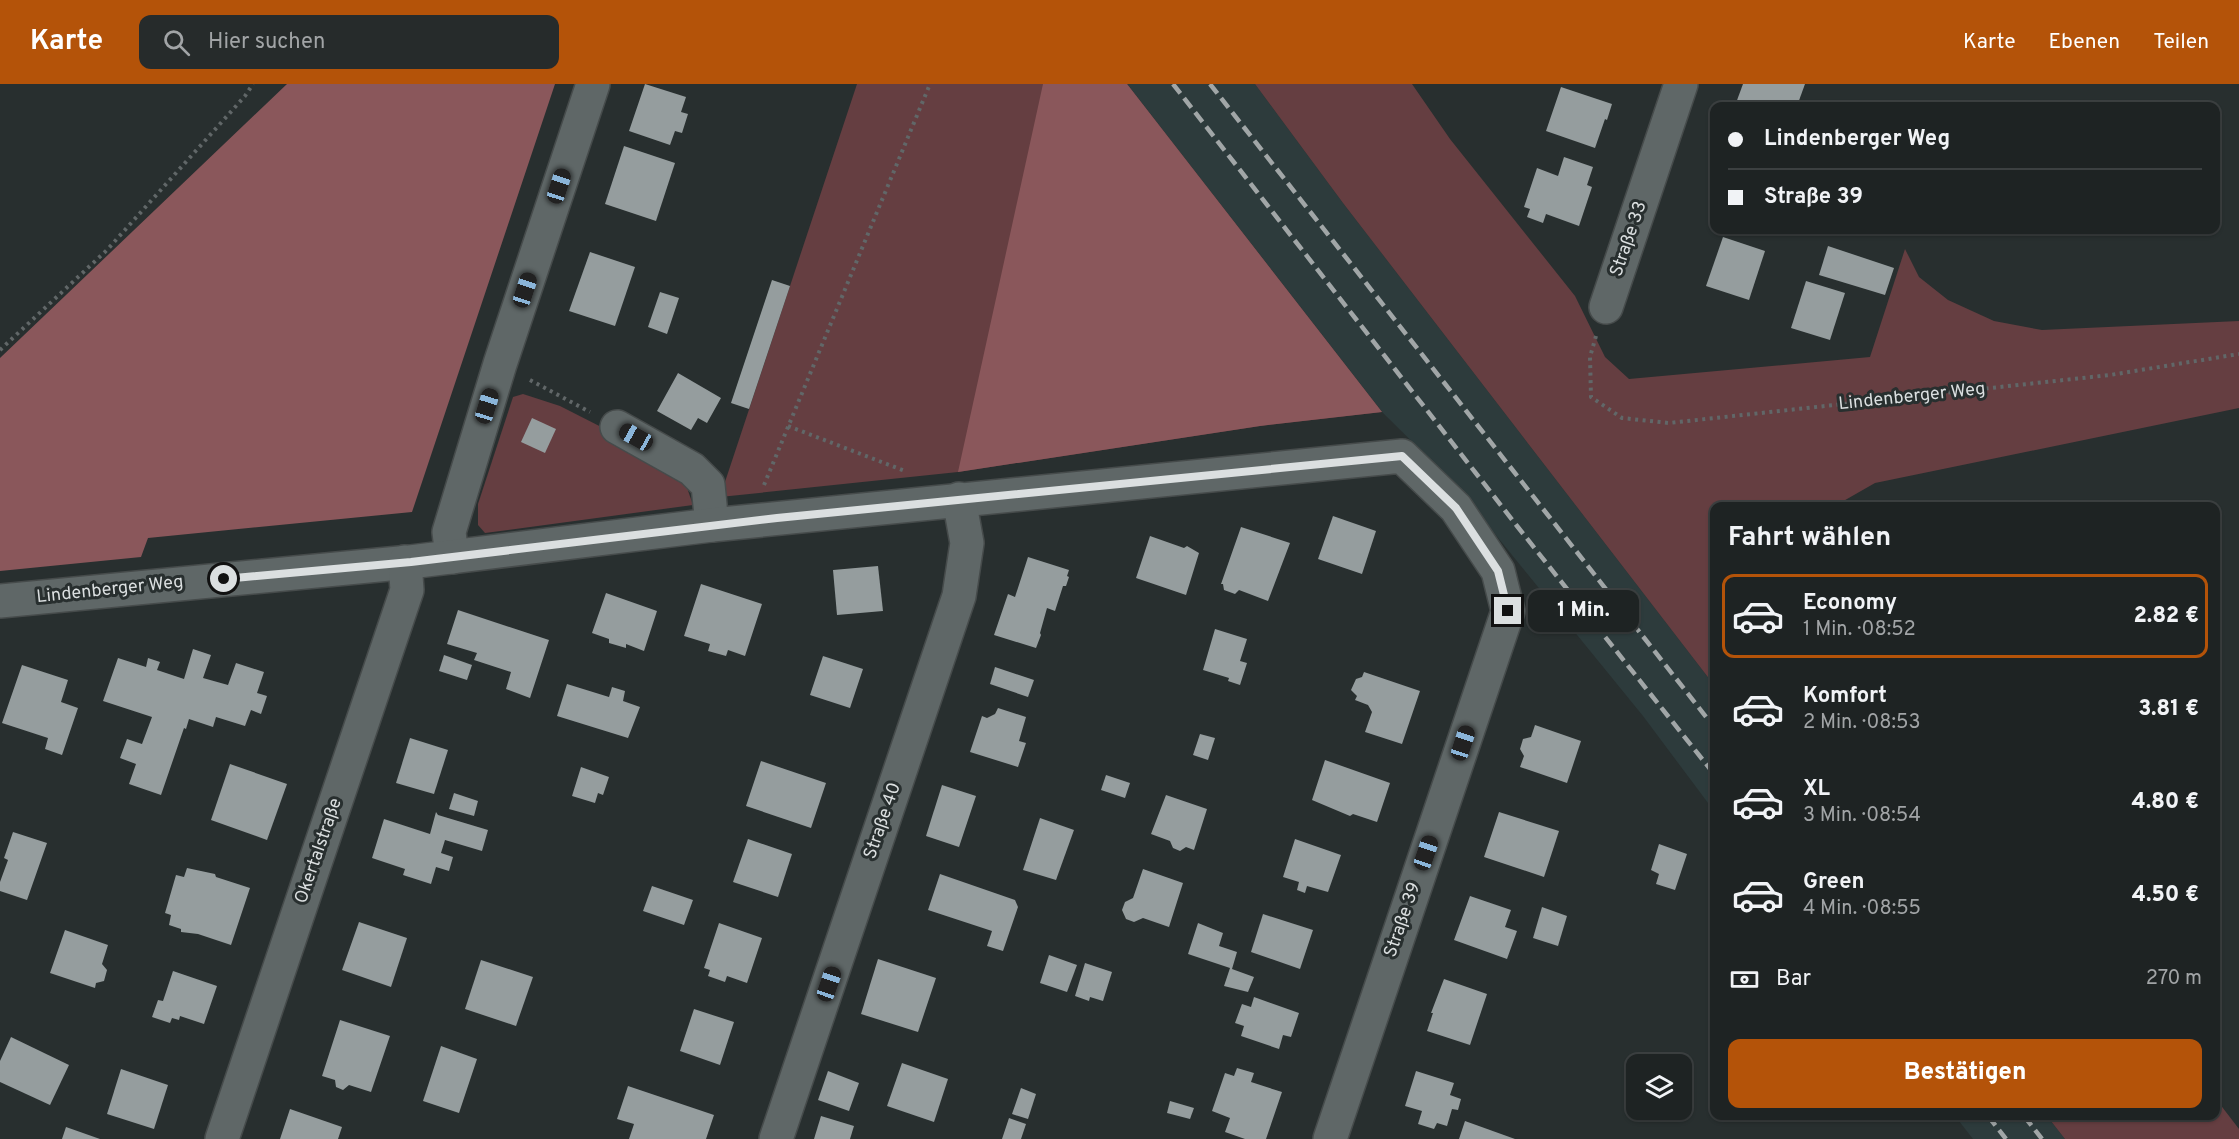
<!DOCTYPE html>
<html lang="de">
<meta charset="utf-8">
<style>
:root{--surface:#1e2323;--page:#262b2b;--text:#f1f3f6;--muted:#a1a4a6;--line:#3c4041;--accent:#b45309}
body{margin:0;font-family:Overpass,sans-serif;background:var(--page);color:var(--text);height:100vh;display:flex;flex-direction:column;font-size:22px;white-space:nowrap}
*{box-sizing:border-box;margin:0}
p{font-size:20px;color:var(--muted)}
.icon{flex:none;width:33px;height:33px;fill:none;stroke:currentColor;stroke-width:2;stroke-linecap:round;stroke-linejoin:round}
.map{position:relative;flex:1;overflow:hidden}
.sheet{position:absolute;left:1710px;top:418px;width:510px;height:618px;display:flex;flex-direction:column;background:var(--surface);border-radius:12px;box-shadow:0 2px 4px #0004,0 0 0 2px var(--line)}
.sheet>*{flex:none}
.banner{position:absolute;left:1710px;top:18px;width:510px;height:132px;border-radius:12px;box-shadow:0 2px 4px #0004,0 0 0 2px var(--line);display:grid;align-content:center;height:132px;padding:0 18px;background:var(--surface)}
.tools{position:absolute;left:1626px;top:970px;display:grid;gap:12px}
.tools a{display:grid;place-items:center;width:66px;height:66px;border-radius:12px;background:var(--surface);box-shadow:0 2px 4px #0004,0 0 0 2px var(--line);font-size:30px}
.end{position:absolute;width:27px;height:27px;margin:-14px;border:8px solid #dbdfe0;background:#111;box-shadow:0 0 0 3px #111}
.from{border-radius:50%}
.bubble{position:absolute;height:42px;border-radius:12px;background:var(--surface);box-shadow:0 2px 4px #0004,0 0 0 2px var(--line);font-size:20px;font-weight:800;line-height:42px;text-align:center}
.car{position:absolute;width:18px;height:36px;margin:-18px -9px;border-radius:8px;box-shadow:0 0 4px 2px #0007;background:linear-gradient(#222 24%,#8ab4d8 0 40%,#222 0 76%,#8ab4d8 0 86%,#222 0)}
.banner b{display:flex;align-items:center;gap:21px;height:57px;font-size:22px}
.banner b+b{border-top:2px solid var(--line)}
.banner i{width:15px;height:15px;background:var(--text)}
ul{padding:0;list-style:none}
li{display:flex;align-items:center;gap:18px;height:84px;margin:0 12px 9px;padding:0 6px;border:3px solid transparent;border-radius:12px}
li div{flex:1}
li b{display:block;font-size:22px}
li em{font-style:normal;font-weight:800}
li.current{border-color:var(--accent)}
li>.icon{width:54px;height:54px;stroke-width:1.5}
h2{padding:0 18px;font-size:27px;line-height:72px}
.pay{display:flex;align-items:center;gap:15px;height:66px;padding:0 18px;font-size:22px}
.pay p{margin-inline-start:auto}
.action{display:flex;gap:12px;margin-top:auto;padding:12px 18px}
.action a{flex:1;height:69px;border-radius:12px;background:var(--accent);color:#fff;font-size:24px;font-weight:800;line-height:69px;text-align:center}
header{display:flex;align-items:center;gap:36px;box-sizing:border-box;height:84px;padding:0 30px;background:var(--accent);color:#fff}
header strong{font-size:28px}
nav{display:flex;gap:33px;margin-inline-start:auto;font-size:21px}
.search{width:420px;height:54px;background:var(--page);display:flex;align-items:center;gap:15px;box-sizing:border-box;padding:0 21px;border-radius:12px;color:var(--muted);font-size:22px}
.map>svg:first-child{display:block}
.built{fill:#2d3b3c}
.green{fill:#653e41}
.forest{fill:#8a575b}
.building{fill:#959d9e}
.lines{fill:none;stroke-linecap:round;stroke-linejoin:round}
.minor-casing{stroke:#464b4b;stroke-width:36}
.path{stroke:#616768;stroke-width:4;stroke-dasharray:3 4.5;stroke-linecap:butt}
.minor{stroke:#5f6767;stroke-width:33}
.rail{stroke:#a1a6a7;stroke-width:4.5;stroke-dasharray:12 6;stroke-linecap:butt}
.route{stroke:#dbdfe0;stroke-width:8}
.labels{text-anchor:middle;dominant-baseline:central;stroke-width:6;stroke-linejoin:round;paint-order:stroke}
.street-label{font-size:18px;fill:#dbdfe0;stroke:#282f2f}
</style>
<header>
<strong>Karte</strong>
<div class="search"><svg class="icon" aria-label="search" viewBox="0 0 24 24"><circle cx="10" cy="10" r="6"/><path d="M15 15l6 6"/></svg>Hier suchen</div>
<nav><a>Karte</a><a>Ebenen</a><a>Teilen</a></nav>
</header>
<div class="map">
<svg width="2239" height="1055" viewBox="0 0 2239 1055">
<rect width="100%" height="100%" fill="#282f2f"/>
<!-- built -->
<g class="built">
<polygon points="1127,0 1255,0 1343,119 1714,601 1714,727 1643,632 1451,396 1382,328"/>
<polygon points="1955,1032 2047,1032 2065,1055 1973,1055"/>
</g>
<!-- green -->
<g class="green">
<polygon points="857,0 1127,0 1382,328 1260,342 958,388 720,413"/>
<polygon points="1255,0 1412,0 1450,55 1575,212 1605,273 1629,295 1870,273 1905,165 1919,193 1948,216 1994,237 2042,246 2239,237 2239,324 1875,399 1840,419 1839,423 1714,423 1714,601 1343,119"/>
<polygon points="523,310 560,322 617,351 685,398 693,421 485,449 478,441 478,420 513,313"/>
<polygon points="2216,1015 2239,1045 2239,1055 2065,1055 2047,1032 2216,1032"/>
</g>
<!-- forest -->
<g class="forest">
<polygon points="287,0 555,0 412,428 148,454 141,473 0,487 0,274"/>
<polygon points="1043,0 1127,0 1382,328 1260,342 958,388"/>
</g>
<!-- building -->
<g class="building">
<polygon points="645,0 686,13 681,28 688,30 682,49 675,47 670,61 629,47"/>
<polygon points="1743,0 1805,0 1797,22 1748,22 1736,19"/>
<polygon points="1561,3 1612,20 1607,36 1605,35 1595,64 1546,47"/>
<polygon points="624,62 675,79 656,137 605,120"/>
<polygon points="1564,73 1593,83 1587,101 1592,103 1579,142 1546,130 1543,139 1527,133 1530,125 1524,123 1537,84 1558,92"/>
<polygon points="1723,153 1765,167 1749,216 1706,202"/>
<polygon points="1828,162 1894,184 1885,211 1819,191"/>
<polygon points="590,168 635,183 615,242 569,227"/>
<polygon points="772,196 790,202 749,325 731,319"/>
<polygon points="1806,197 1845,209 1830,256 1791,244"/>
<polygon points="660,208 679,214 667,250 648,243"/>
<polygon points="678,289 721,314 707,339 698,334 691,346 657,327"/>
<polygon points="532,334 556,345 545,369 521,358"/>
<polygon points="1333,432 1376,447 1362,490 1318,475"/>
<polygon points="1241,443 1290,459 1268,517 1239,506 1235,510 1224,506 1223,500 1221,500"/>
<polygon points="1150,452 1184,464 1187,462 1199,469 1186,511 1136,494"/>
<polygon points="1028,473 1069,486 1067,492 1069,493 1066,502 1063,502 1055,527 1047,524 1040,549 1041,551 1036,564 994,551 1008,510 1015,513"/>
<polygon points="878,482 883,527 837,531 833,486"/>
<polygon points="701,500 762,520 745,572 728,566 726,572 708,567 710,560 684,552"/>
<polygon points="606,509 657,527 644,567 626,560 626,564 609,559 609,555 592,549"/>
<polygon points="458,526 549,556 530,614 506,605 511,588 474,576 477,569 447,560"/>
<polygon points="1215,545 1247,555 1240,577 1247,579 1240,601 1228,597 1229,594 1203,586"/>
<polygon points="193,565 211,571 203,594 228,601 236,579 264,588 257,609 267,612 261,630 251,626 245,642 216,633 213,643 189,635 186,645 184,644 161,711 129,700 136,680 120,674 127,655 142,660 152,633 103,617 118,574 146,583 148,574 160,578 157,586 184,595"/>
<polygon points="444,571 472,581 467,596 439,587"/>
<polygon points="823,572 863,585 850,624 810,611"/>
<polygon points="22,581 68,596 61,618 78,624 62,671 45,665 48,654 2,639"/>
<polygon points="995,583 1034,596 1028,613 990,600"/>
<polygon points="1364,588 1420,607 1402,660 1365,648 1372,628 1368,621 1355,616 1357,612 1351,606 1356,595 1362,593"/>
<polygon points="567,600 609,613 612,603 625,607 623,617 640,623 628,654 557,632"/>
<polygon points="998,624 1026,633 1019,657 1026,659 1018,683 970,668 982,632 987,634 995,630"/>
<polygon points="1535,641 1581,657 1567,699 1520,683 1524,672 1520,665 1523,655 1531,653"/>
<polygon points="1200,650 1215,654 1208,676 1193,671"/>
<polygon points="410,654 448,666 434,710 396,699"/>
<polygon points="1325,676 1390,699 1377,738 1353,730 1350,732 1312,716"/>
<polygon points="761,677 826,699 811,744 746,722"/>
<polygon points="230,680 287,700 267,756 211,736"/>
<polygon points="581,683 609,693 603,711 598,709 595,719 572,712"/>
<polygon points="1106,691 1130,699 1125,714 1101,706"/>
<polygon points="942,701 976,712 959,763 926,752"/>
<polygon points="454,709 478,717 474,732 449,725"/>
<polygon points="1166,711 1207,725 1194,766 1186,763 1180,767 1173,764 1170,757 1151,750"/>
<polygon points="436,728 438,731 488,746 482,767 445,756 441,769 453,773 449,787 436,783 431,800 403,791 405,785 372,774 384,735 430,750"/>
<polygon points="1499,728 1559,747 1544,793 1484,773"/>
<polygon points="1040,734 1074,746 1056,796 1023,786"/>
<polygon points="13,748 47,759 27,816 0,807 0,798 8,776 4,774"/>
<polygon points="748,755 792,770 778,813 733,798"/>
<polygon points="1295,755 1341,771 1328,808 1307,802 1305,809 1297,806 1299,798 1283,793"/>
<polygon points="1659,760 1687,770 1675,806 1656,800 1659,790 1651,786"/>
<polygon points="187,784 215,790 216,793 250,804 231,861 198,850 181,848 181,845 169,841 171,831 165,829 176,791 184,793"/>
<polygon points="1143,785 1183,799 1169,843 1143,834 1134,838 1126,835 1122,826 1125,818 1133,814"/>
<polygon points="940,790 1015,816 1018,823 1003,867 987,862 992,847 928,826"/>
<polygon points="652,802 693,816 684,841 643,827"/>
<polygon points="1470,812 1511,826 1505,843 1517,847 1507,875 1454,856"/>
<polygon points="1542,823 1567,832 1558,862 1533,854"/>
<polygon points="1263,830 1313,846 1300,885 1251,868"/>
<polygon points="359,838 407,854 391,903 342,886"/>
<polygon points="719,839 762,854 747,899 727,892 725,898 708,892 710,886 704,884"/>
<polygon points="1198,839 1223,849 1219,862 1237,868 1232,885 1254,893 1248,908 1224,902 1230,884 1188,870"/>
<polygon points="65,846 108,861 102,880 107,886 104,897 96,899 95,904 50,889"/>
<polygon points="1049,871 1077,881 1067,908 1040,899"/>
<polygon points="878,875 936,894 918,948 861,930"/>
<polygon points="481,876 533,893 516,942 465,925"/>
<polygon points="1085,879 1112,888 1103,917 1090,913 1089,917 1075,912"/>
<polygon points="173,887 217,902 204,940 180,932 179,936 172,934 170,939 152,933 158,916 163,917"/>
<polygon points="1444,895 1487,910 1470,961 1427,947 1433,929 1431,929"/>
<polygon points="1254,913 1299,929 1291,953 1283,951 1279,965 1241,952 1244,942 1235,939 1242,920 1251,923"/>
<polygon points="694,925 734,938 720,981 680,967"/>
<polygon points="340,936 390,952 371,1008 349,1001 343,1006 336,1003 335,996 322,992"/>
<polygon points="11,953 69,981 50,1021 0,998 0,977"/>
<polygon points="441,962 477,975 459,1029 423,1017"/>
<polygon points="902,979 948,995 934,1038 887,1022"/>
<polygon points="1237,984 1254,989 1251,998 1282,1008 1266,1055 1245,1055 1225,1048 1230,1034 1212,1027 1225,989 1234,992"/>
<polygon points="121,985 168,1001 154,1045 107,1030"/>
<polygon points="828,987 859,999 849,1027 818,1016"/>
<polygon points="1416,987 1454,999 1450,1011 1461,1015 1458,1026 1452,1025 1447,1042 1437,1039 1434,1045 1418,1040 1422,1027 1405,1022"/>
<polygon points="628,1002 714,1031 706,1055 629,1055 634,1040 617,1035"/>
<polygon points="1021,1004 1036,1010 1028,1035 1012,1030"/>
<polygon points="1170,1017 1194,1024 1190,1035 1167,1029"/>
<polygon points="290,1025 342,1043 338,1055 280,1055"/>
<polygon points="821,1032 854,1042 850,1055 814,1055"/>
<polygon points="1009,1034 1026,1040 1021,1055 1002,1055"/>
<polygon points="1465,1037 1515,1055 1459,1055"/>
<polygon points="66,1043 100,1055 62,1055"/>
</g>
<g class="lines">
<defs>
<g id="minor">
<polyline points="1606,223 1681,0"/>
<polyline points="617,343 692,385 708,401 712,441"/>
<polyline points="452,473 449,448 500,280 593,0"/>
<polyline points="0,517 410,478 712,441 1402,372 1456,424 1498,487 1508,527 1330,1055"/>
<polyline points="222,1055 407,506 405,478"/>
<polyline points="776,1055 959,512 967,459 959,415"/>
</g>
</defs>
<!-- minor casing -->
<use href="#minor" class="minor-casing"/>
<!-- path -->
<g class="path">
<polyline points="1596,252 1590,273 1591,313 1622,334 1669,339 2110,291 2239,270"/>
<polyline points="0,266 107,166 245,12 253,0"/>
<polyline points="530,296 590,328"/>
<polyline points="788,342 905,387"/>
<polyline points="764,401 930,0"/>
</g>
<!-- minor -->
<use href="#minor" class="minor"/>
<!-- rail -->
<g class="rail">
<polyline points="1173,0 1517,442 1714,690"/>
<polyline points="1210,0 1714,643"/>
<polyline points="1988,1032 2006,1055"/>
<polyline points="2024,1032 2042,1055"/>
</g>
</g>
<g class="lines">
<!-- route -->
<polyline class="route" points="224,495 411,478 777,434 1402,372 1456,424 1498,487 1508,527"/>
</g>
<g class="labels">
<!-- street labels -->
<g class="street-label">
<text transform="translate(1629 155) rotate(-71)">Straße 33</text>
<text transform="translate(1912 313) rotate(-6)">Lindenberger Weg</text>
<text transform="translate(110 506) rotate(-6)">Lindenberger Weg</text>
<text transform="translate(883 737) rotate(-71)">Straße 40</text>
<text transform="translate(319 767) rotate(-71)">Okertalstraße</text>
<text transform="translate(1403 836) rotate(-71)">Straße 39</text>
</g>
</g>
</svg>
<div class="tools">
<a><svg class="icon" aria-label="layers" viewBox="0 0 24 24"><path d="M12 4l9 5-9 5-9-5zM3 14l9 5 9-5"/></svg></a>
</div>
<i class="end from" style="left:224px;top:495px"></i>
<i class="end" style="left:1508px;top:527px"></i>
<div class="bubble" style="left:1528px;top:506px;width:111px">1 Min.</div>
<i class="car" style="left:559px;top:102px;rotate:18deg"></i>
<i class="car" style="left:525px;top:206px;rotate:18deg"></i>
<i class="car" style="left:487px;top:322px;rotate:17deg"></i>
<i class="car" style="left:636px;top:353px;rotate:299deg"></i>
<i class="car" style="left:1463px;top:659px;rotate:18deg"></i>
<i class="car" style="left:1426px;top:769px;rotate:19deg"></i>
<i class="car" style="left:829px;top:900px;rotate:19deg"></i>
<div class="banner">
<b><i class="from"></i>Lindenberger Weg</b>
<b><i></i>Straße 39</b>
</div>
<section class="sheet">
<h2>Fahrt wählen</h2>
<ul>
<li class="current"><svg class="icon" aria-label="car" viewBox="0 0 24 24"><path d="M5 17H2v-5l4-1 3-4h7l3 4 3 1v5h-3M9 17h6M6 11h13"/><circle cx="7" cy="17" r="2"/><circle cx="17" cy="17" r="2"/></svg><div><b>Economy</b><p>1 Min. · 08:52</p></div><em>2.82 €</em></li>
<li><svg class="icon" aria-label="car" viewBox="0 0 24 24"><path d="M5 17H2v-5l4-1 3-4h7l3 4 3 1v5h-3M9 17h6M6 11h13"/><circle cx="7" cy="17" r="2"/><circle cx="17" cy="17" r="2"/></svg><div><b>Komfort</b><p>2 Min. · 08:53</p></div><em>3.81 €</em></li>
<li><svg class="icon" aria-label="car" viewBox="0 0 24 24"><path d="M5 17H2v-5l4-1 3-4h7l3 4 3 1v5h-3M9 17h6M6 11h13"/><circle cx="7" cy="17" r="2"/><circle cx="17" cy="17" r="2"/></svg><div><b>XL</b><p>3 Min. · 08:54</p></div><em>4.80 €</em></li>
<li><svg class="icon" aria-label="car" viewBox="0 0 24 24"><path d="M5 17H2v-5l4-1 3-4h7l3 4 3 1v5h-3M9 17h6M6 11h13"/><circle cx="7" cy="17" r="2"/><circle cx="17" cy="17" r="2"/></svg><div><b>Green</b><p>4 Min. · 08:55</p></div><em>4.50 €</em></li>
</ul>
<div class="pay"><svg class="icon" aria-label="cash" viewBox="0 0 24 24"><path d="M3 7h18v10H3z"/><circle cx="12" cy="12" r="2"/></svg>Bar<p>270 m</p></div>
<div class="action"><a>Bestätigen</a></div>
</section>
</div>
